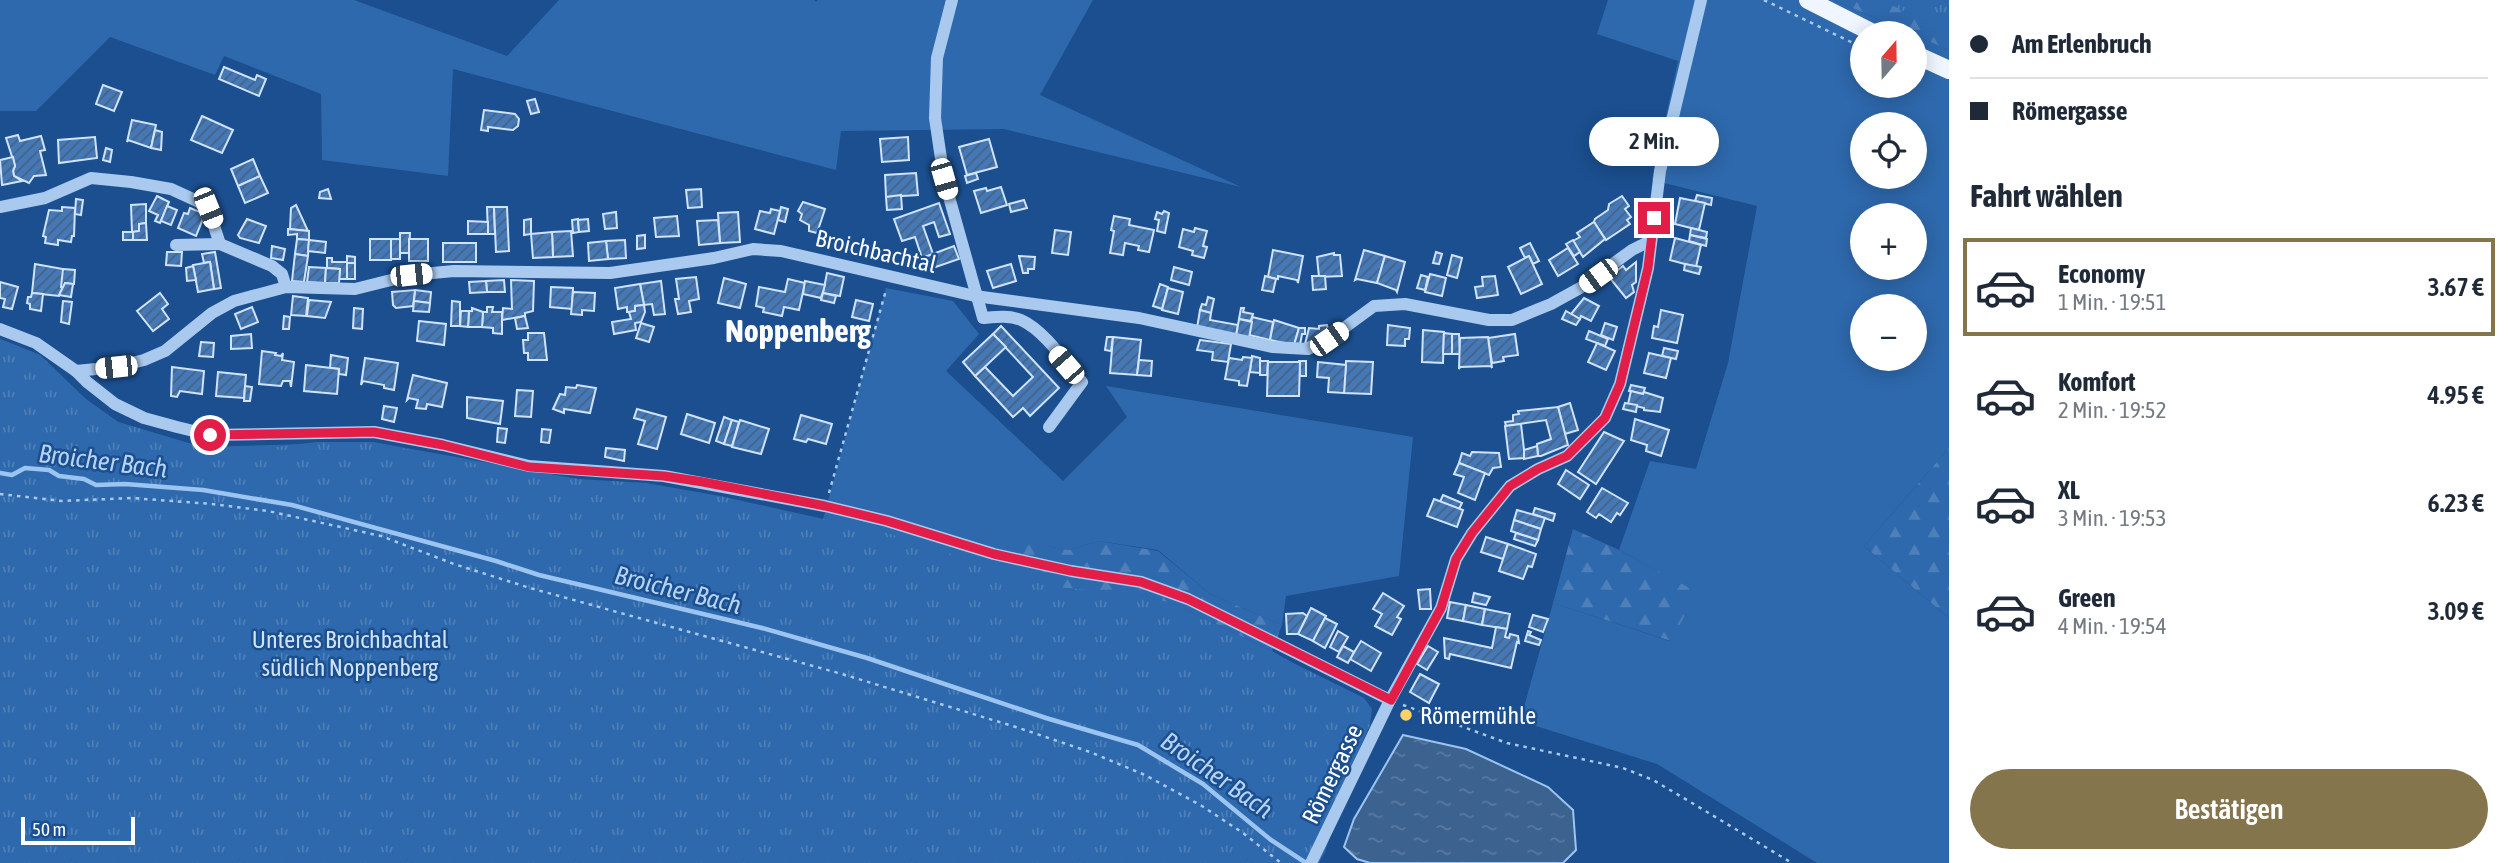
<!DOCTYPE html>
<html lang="de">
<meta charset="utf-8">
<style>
:root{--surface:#fff;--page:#f2f2f3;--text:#1f2937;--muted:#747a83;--line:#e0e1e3;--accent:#84754c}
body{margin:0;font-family:"Asap Condensed",sans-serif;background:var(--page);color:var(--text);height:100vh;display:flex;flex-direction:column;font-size:26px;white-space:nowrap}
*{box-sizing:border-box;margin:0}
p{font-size:23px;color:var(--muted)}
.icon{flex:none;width:38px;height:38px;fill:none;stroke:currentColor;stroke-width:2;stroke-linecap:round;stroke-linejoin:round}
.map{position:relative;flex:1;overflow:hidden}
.side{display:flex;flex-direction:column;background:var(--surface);width:560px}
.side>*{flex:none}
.hud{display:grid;align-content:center;height:154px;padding:0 21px;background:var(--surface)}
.needle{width:46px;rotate:20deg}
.fabs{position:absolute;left:1850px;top:21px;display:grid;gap:14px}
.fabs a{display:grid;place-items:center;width:77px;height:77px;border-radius:50%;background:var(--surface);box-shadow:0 4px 18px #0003;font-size:35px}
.scale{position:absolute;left:21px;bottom:18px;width:114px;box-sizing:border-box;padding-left:7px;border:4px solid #fff;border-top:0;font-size:19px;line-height:24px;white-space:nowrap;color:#fff;-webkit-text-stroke:5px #1b4f8f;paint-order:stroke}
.end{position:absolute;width:32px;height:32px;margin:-16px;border:9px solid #e11d48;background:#fff;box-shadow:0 0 0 4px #fff}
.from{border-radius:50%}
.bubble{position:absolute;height:49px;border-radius:24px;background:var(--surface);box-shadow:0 4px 18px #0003;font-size:23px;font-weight:600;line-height:49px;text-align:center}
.car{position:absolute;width:21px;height:42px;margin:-21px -10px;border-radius:9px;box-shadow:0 0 5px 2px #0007;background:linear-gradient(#fff 24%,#345 0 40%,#fff 0 76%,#345 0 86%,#fff 0)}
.hud b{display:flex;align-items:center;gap:24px;height:66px;font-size:26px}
.hud b+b{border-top:2px solid var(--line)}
.hud i{width:18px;height:18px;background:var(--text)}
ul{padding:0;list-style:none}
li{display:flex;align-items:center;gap:21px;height:98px;margin:0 14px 10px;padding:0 7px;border:4px solid transparent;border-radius:0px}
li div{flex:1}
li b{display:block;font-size:26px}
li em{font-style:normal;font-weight:600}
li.current{border-color:var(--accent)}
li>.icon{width:63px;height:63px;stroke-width:1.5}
h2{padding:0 21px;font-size:32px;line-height:84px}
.cta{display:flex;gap:14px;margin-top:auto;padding:14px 21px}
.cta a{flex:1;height:80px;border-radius:42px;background:var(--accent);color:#fff;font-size:28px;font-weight:600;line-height:80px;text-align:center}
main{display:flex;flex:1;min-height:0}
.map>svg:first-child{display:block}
.grass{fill:#2e69ad;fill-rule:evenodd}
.forest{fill:url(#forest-firs)}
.park{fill:url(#park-tufts)}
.water{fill:url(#water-ripples);stroke:#9cc4f0;stroke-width:2}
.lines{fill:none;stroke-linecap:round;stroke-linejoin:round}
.stream{stroke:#9cc4f0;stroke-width:4.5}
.building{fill:url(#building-hatch);stroke:#cfe3fa;stroke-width:2}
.path{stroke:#a9c9ee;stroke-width:2.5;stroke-dasharray:3.5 5;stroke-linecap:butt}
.minor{stroke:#a9c9ee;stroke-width:12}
.major{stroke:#f0f6ff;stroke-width:18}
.route{stroke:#e11d48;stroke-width:9}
.poi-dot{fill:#ffd166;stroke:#1b4f8f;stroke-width:2.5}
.labels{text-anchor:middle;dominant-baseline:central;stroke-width:5;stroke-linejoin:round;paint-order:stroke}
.street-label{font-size:24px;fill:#fff;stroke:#1b4f8f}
.park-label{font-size:24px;fill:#cfe3fa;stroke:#1b4f8f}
.poi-label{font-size:24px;fill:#fff;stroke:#1b4f8f;text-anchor:start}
.water-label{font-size:26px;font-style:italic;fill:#b5d3f5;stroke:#1b4f8f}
.district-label{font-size:32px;font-weight:bold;fill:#fff;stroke:#1b4f8f}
</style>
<main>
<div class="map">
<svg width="1949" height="863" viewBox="0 0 1949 863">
<defs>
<pattern id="forest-firs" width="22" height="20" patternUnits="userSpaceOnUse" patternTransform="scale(1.75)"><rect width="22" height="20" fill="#2e69ad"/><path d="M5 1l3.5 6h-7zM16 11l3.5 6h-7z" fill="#4d80b9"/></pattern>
<pattern id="park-tufts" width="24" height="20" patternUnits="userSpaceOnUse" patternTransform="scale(1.75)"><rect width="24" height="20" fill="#2e69ad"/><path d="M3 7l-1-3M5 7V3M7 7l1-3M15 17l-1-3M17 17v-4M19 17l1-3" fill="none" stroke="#4d80b9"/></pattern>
<pattern id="water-ripples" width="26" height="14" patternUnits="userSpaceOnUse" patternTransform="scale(1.75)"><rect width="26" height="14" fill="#3c6290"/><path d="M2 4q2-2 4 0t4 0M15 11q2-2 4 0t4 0" fill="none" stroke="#597aa1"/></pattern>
<pattern id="building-hatch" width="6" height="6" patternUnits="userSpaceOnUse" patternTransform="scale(1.75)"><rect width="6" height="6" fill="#4478b7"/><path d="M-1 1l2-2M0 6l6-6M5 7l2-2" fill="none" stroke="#486282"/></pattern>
</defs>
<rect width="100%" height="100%" fill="#1b4f8f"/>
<!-- grass -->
<g class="grass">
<polygon points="0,0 354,0 507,56 559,0 814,0 816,2 818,0 1093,0 1040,95 1241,187 1004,129 841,131 836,170 453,69 448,176 322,160 321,94 224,56 215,75 110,37 36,111 0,111"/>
<path d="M1608 0H1834L1910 33H1862V86H1914L1915 35 1949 50V448L1864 546 1949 618V863H1817L1657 764 1520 721 1553 603 1670 641 1696 592 1619 550 1650 461 1696 469 1728 363 1757 206 1652 180 1678 61 1597 34ZM1862 124H1914V177H1862ZM1862 215H1914V268H1862ZM1862 306H1914V359H1862Z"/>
<polygon points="886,288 953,301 979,334 946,371 1063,481 1127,417 1106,386 1413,437 1399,576 1286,596 1282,625 1210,594 1158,550 1099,541 1069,550 1013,541 1140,595 1174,604 1272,651 1372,709 1325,852 0,460 0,339 40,355 86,399 118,422 201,447 373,442 578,479 823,519"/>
</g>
<!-- forest -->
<g class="forest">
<polygon points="1834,0 1949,0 1949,50"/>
<polygon points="1949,448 1949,618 1864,546"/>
<polygon points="1573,529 1619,550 1697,592 1671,641 1553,603"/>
<polygon points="1012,540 1069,550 1099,541 1158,551 1210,594 1282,625 1272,651 1174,604 1140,595 1046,586"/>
</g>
<!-- park -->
<g class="park">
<polygon points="1882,0 1949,0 1949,35"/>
<polygon points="0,339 40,355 85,399 118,422 202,447 233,452 317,442 373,442 510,471 579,479 646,483 720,496 891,534 1046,586 1140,595 1174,604 1364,698 1372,709 1370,725 1315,847 1325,852 1319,863 0,863"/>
</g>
<!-- water -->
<polygon class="water" points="1403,735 1466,749 1548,787 1573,810 1576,850 1563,863 1370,863 1357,859 1344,847 1354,819"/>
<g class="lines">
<!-- stream -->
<polyline class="stream" points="0,473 12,475 25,468 49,470 59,476 84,479 96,485 125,484 203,490 292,505 496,561 539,575 762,628 867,658 1046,718 1138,745 1203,784 1271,840 1306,863"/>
</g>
<!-- building -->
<g class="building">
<polygon points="224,67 255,80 257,75 266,79 259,96 219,79"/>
<polygon points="103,85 122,92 114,111 96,104"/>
<polygon points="535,99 539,112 531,114 527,101"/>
<polygon points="484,110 515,114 519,119 518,126 513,130 488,127 488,131 481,130"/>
<polygon points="202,116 233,130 222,153 191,140"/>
<polygon points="132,120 156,125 151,148 128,140 127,142"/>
<polygon points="155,130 162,132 161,150 151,148"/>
<polygon points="18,135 20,141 41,136 45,150 40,151 46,175 34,176 29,183 14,176 13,171 15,166 6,138"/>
<polygon points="95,137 97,158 59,163 58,140"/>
<polygon points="908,137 909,160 882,162 880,139"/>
<polygon points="989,139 997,167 967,175 959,147"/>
<polygon points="106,148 112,150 110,162 103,160"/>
<polygon points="13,157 15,166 13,171 14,176 22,181 2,185 0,160"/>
<polygon points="253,159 260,176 238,186 231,169"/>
<polygon points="916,173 918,195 886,197 885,175"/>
<polygon points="976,173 978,179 967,183 965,176"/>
<polygon points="260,176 268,193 245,203 238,186"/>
<polygon points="1001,187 1007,205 981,213 974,191 986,188 987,191"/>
<polygon points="328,189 331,199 319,198 320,192"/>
<polygon points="701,189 702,207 688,208 686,190"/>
<polygon points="901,195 902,209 887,210 886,197"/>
<polygon points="1697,195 1712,198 1711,205 1695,201"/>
<polygon points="157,196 169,202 160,223 155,221 158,215 149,211"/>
<polygon points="1622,196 1629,206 1625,209 1631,217 1627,220 1630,224 1606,240 1594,222 1595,219 1608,210 1609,204"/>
<polygon points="1680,198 1705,203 1699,230 1675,224"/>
<polygon points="76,199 83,200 81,215 75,214"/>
<polygon points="1024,200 1027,208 1011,212 1009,204"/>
<polygon points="803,202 825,209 817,233 809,231 809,225 800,220 802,214 798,211"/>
<polygon points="939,203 950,234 939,237 934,222 923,226 933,254 922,258 915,237 902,241 894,219"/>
<polygon points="146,204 146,223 139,224 139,231 132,232 131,205"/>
<polygon points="296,205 308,231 290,229 291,208"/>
<polygon points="167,206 177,210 171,225 161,221"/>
<polygon points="62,207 75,208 74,236 72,236 71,242 58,240 58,245 45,243 46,237 43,236 49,210 62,211"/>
<polygon points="487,207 494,207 495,234 488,234"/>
<polygon points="494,207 507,207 509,251 496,252"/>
<polygon points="781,207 788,209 785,222 778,220"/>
<polygon points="190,208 205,214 196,236 178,228 184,213 188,214"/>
<polygon points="771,209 780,211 774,234 755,229 760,211 770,213"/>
<polygon points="1164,211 1169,213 1165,233 1157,231 1159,220 1155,219 1157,212 1162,214"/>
<polygon points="616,212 617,228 605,229 603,214"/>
<polygon points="738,212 740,242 720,243 718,213"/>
<polygon points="677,216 679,236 656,237 654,218"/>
<polygon points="1114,216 1130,219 1129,225 1154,230 1149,252 1138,250 1139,246 1125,243 1123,255 1110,253 1114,231 1111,230"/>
<polygon points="247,219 266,226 259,243 240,238 238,235"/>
<polygon points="531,219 531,234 524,235 524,220"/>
<polygon points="578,219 579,232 573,233 572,220"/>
<polygon points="588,219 589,231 579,232 578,220"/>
<polygon points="718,220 720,243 699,245 697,221"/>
<polygon points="468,221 488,222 488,234 468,234"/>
<polygon points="1594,222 1605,239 1583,257 1573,241 1580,237 1577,233"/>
<polygon points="146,223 147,240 133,240 133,232 139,231 139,224"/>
<polygon points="1195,228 1207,231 1203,246 1207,247 1204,258 1192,255 1193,251 1179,247 1183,229 1194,232"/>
<polygon points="1691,228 1707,232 1706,238 1690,235"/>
<polygon points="288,229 309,231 309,240 297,239 297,234 288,235"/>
<polygon points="1055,230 1071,232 1068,255 1052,253"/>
<polygon points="571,231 573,256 553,257 552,232"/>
<rect x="123" y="232" width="10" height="8"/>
<polygon points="552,232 553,257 533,258 531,234"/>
<polygon points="400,233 410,233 409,253 400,253"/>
<polygon points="645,235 645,248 637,249 637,236"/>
<polygon points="1690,235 1707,239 1706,246 1689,241"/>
<polygon points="1675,238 1701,245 1696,267 1670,260"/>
<polygon points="297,239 309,240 308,256 295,254"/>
<rect x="370" y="239" width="21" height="21"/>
<rect x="391" y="239" width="9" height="20"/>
<rect x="409" y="239" width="19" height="22"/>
<polygon points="309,240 326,242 325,253 308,251"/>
<polygon points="625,240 626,258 608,259 606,241"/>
<polygon points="1573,240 1580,252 1574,256 1566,244"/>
<polygon points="606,241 608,259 589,261 588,243"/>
<rect x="443" y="243" width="33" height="19"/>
<polygon points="1530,243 1539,261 1533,264 1529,256 1525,258 1520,248"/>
<polygon points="272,246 285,249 283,260 271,258"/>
<polygon points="954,246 959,259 927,270 922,258"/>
<polygon points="1568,248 1578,264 1558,276 1549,260"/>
<polygon points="1273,250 1303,256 1298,283 1297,280 1278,276 1278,279 1268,277"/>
<polygon points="1364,250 1385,256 1377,283 1357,279 1355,280"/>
<polygon points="167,252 182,252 181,266 166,265"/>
<polygon points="215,252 221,288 214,289 210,262 204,263 202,254"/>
<polygon points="1436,252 1442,254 1439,264 1433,263"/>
<polygon points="1334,253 1334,255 1340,255 1342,276 1319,277 1317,257"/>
<polygon points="295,254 308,256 304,282 292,281"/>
<polygon points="1452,255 1462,258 1457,278 1447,275"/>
<polygon points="347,256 355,257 355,263 347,263 347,279 339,279 340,269 327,268 327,258 332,258 332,262 347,262"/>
<polygon points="1019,256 1035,257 1034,269 1028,269 1028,273 1023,273"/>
<polygon points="1385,256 1405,262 1397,292 1396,290 1377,283"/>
<polygon points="1529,256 1542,284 1521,294 1508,267"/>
<polygon points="210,262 214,289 198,292 193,265"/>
<polygon points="1636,262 1636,282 1632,285 1634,292 1626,298 1609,277 1623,266 1626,270"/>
<rect x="347" y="263" width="8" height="16"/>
<polygon points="35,264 63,269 63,287 59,296 32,293"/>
<polygon points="1011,264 1016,281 993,288 987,271"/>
<polygon points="1685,264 1701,267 1699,274 1684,270"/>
<polygon points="193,266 196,280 187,281 186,268"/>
<polygon points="309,267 326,268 325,283 307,282"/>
<polygon points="1174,267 1192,272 1189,285 1171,280"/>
<polygon points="326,268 340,269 339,283 325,283"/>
<polygon points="63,269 75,270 74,284 65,283 64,288 61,287"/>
<polygon points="827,273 844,277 840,296 823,293"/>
<polygon points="1430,274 1446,278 1442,296 1425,292"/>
<polygon points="1421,275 1428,277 1425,290 1417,288"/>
<polygon points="1265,276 1276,279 1273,292 1262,290"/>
<polygon points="1312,276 1325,276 1326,289 1313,290"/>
<polygon points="1495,276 1498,295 1477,298 1475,287 1483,286 1482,277"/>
<polygon points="696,277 699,299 689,301 691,312 678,314 675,299 679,299 676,279"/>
<polygon points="724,278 746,284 740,308 718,303"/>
<polygon points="788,279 805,283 799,310 784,307 782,316 763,312 764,308 756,306 759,287 785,292"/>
<polygon points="504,280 505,292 487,292 486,281"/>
<polygon points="511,280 534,281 533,311 525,313 525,316 502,320 503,308 512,309"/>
<polygon points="486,281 487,292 470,293 469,282"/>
<polygon points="661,281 665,314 654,315 652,304 644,305 640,284"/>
<polygon points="805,281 825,285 821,298 803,294"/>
<polygon points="0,282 18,287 12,309 3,307 5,299 0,298"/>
<polygon points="65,283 73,284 71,297 59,295"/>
<polygon points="640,284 644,305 635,306 635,311 629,312 627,312 627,307 618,309 615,288"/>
<polygon points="1160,284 1168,287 1162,309 1153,306"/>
<polygon points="551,287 573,288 572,309 550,307"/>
<polygon points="1168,288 1183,292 1178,314 1162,310"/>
<polygon points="415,290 431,292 430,303 414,301"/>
<polygon points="415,290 413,306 396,308 393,305 392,292"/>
<polygon points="573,292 595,293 594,311 582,310 582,315 571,314"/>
<polygon points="32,293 43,294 41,311 30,309 30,304 27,303 28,297 31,297"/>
<polygon points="160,293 168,304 162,309 169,319 153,331 137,311"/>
<polygon points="823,293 836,296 834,303 821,300"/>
<polygon points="293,296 308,298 306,316 291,315"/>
<polygon points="1208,297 1214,299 1211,313 1200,310 1202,304 1206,305"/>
<polygon points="1584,298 1599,306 1591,321 1581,316 1580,319 1571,314"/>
<polygon points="309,300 331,302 325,318 307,316"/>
<polygon points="856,300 873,304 869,321 852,317"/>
<polygon points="63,301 72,302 69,324 61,322"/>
<polygon points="414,301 430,303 429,312 413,311"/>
<polygon points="452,301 460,302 460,326 451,326"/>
<polygon points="644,305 645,312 641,322 635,323 636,330 614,334 612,322 631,319 629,312 635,311 635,306"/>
<polygon points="252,307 258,322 241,329 235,314"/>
<polygon points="487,307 493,307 492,312 502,312 502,334 493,333 493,328 482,327 483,312 487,312"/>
<polygon points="354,308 363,309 362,329 353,328"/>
<polygon points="472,308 483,312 482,327 468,327 469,311 472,311"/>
<polygon points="1241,308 1244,308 1243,312 1253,314 1251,321 1239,319"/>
<polygon points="1200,310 1211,313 1210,320 1238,325 1236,336 1197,328"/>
<polygon points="1661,310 1683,315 1677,343 1652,338 1654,326 1658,327"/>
<polygon points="461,311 469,311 468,327 460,326"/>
<polygon points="1566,311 1580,319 1576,325 1562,319"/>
<polygon points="284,316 290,317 289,329 283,329"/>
<polygon points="525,316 528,328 517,329 515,318"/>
<polygon points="1252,317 1273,322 1270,340 1249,335"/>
<polygon points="1239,319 1252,322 1249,338 1236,336"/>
<polygon points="1274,320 1299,328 1294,345 1270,340"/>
<polygon points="419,321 446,324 444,345 417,341"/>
<polygon points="641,323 654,327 649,342 636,338"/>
<polygon points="1605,323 1617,327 1613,340 1601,335"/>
<polygon points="1327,325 1329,334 1305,344 1309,328 1319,329 1319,326"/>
<polygon points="1388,325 1410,328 1409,339 1405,339 1405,346 1387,345"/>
<polygon points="1001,326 1059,388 1030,416 1023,408 1013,417 975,376 985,367 1013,396 1033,377 993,334"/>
<polygon points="1299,328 1305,328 1305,334 1302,334 1300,345 1294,345"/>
<polygon points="1423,330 1444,332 1443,363 1422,362"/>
<polygon points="1589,331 1608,339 1605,346 1586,339"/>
<polygon points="528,333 544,333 547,360 528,360 528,353 524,353 523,340 528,340"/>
<polygon points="1444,333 1452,334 1452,354 1443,354"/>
<polygon points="251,334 252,348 231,349 231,336"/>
<polygon points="993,334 1006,347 975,376 963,362"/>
<polygon points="1452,334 1459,334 1460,354 1452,354"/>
<polygon points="1515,334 1518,355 1503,357 1504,361 1492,363 1488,338"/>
<polygon points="1107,337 1113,337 1111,351 1105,350"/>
<polygon points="1113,337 1141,340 1137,375 1110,373"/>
<polygon points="1488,337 1492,368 1491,366 1460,367 1459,369 1460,338"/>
<polygon points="1200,340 1231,344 1228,362 1212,360 1213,352 1197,350"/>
<polygon points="201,342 214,343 213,357 199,356"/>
<polygon points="1597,343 1615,351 1606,370 1588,362"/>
<polygon points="1664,348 1678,351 1676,359 1662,356"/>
<polygon points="262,351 276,353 275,355 281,356 283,353 282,360 294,362 291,387 290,381 283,381 281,386 259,384"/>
<polygon points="1649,353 1671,358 1666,378 1644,373"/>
<polygon points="331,355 348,358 346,375 339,374 339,369 330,368"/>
<polygon points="1252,356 1260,358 1260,373 1250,372"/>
<polygon points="1243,357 1252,358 1247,386 1239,385 1239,381 1225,379 1229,358 1242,360"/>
<polygon points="365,358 398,363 394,390 384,388 384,385 363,381 361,385"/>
<polygon points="1139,360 1152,361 1151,376 1137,375"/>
<polygon points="1260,361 1268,361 1267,375 1260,375"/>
<polygon points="1299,361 1306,361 1306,376 1300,376"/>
<polygon points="1346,361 1373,362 1371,394 1344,393"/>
<polygon points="1268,362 1300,362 1299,396 1267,396"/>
<polygon points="1318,362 1346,365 1344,393 1328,392 1329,378 1317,377"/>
<polygon points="306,365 339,369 337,394 304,391"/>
<polygon points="172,367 204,371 202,394 180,391 177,397 171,396"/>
<polygon points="218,372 246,375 244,398 216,396"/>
<polygon points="413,375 447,383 442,407 427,404 426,409 416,408 418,400 409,398 407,400"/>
<polygon points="577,385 596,388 590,413 564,409 564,413 553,409 560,394 565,395 566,387 576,388"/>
<polygon points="1631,385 1645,388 1643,394 1629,391"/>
<polygon points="245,386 252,387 250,401 244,401"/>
<polygon points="517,390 533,391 531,417 515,416"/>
<polygon points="1631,391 1643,394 1644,392 1663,398 1660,412 1644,410 1644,408 1628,404"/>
<polygon points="467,397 503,401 500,424 467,418"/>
<polygon points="1570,403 1578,430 1565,434 1558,407"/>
<polygon points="1625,403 1637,405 1636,412 1623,409"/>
<polygon points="384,406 397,408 394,422 382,419"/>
<polygon points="1558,407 1568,445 1541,456 1538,456 1537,444 1551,439 1546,420 1506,426 1505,422 1513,421 1513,415 1519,414 1518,411"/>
<polygon points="637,409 666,417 657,449 638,444 645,421 634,418"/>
<polygon points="687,414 715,423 709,443 681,434"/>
<polygon points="801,415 832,424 826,444 808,439 806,442 794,439"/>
<polygon points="724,417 732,420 724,444 716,441"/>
<polygon points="1635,419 1669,430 1661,456 1646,451 1647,445 1631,440"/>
<polygon points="732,420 739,422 732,446 724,444"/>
<polygon points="740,420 769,429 761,454 732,447"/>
<polygon points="1521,424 1525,458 1509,459 1505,426"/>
<polygon points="498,428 507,429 505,443 497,442"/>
<polygon points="542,429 551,430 549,443 541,442"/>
<polygon points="1604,432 1624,441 1596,484 1578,472"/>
<polygon points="1537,446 1538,456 1524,459 1524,450"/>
<polygon points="606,448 625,450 624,461 605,457"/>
<polygon points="1472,452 1499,453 1501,467 1493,468 1489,475 1459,463 1462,453 1470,456"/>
<polygon points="1459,463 1485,473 1475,500 1458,493 1464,477 1454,474"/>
<polygon points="1566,470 1589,485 1580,499 1558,484"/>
<polygon points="1602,488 1628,503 1620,515 1617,513 1611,522 1599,514 1596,518 1587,512"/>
<polygon points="1443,495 1462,503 1459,509 1440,502"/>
<polygon points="1434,499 1463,510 1457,527 1427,516"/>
<polygon points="1535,508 1555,514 1553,521 1533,514"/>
<polygon points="1517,510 1545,518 1541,529 1514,520"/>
<polygon points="1514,520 1541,529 1538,540 1511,531"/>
<polygon points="1516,533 1538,540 1535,546 1514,539"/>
<polygon points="1486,537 1508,544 1503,559 1481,552"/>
<polygon points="1508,544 1536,554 1532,567 1528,566 1523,579 1499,571"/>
<polygon points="1430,589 1431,609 1420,609 1418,590"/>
<polygon points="1383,593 1404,606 1397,617 1401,619 1392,635 1375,626 1382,614 1373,609"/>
<polygon points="1474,593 1490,597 1486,605 1472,602"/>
<polygon points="1450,602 1466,605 1463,621 1447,618"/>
<polygon points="1466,605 1485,609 1482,625 1463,621"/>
<polygon points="1311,608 1326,616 1313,641 1298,634"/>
<polygon points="1485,609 1510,614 1507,629 1482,625"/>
<polygon points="1303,613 1307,616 1298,634 1287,634 1286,614"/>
<polygon points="1533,615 1548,619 1543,632 1529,627"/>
<polygon points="1325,618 1337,624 1325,648 1313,641"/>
<polygon points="1496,627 1507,629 1505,637 1509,638 1510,634 1518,636 1519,643 1517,642 1511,668 1450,654 1449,659 1445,658 1444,638 1492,648"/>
<polygon points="1338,631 1348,637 1339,652 1330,647"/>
<polygon points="1528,631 1531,632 1529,635 1541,640 1539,645 1525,641"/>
<polygon points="1361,641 1381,653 1371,671 1350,659"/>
<polygon points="1343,646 1354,652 1348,663 1337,657"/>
<polygon points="1428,646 1438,652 1427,670 1417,664"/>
<polygon points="1420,674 1439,684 1429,703 1410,692"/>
</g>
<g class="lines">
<!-- path -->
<g class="path">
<polyline points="1764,0 1853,43"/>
<polyline points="829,493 886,290"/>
<polyline points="0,494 62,501 131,498 212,504 268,511 381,536 454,564 530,588 842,674 1019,728 1090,752 1145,775 1202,806 1243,833 1281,863"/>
<polyline points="1403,705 1507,743 1623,768 1653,780 1682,797 1792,863"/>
</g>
<!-- minor -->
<g class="minor">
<path d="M952 0 937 58 935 118 944 179 983 318C995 317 1009 315 1021 320 1044 330 1066 363 1082 382L1049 427"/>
<polyline points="0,207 45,198 91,178 131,182 171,189 195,200 208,208 220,244 272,266 282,274 286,287"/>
<polyline points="176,245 220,244"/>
<polyline points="0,329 36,343 76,371 87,382 115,404 144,418 177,427 210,435 374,432 443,445 529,466 664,476 825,506 887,521 994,554 1071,571 1141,582 1188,599 1390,700"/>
<polyline points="76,371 116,367 144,360 165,351 212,313 234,301 286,287 355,289 411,275 454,271 610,273 714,258 753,249 781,251 975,296 1139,318 1272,347 1308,349 1329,339 1374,306 1405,304 1489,320 1512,320 1551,304 1580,288 1632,250 1650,241"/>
<polyline points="1311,863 1390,700 1441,608 1456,559 1472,533 1510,486 1538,469 1567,456 1605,418 1620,384 1648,268 1660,171 1701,0"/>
</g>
<!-- major -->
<g class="major">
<polyline points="1808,0 1873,33"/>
<polyline points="1914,54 1949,70"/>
</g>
</g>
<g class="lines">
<!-- route -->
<polyline class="route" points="210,435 374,432 443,445 529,467 664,476 703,482 825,506 887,521 994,554 1071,571 1141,582 1188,599 1391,700 1441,608 1456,559 1472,533 1510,486 1538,469 1567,456 1605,418 1620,384 1648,268 1654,218"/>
</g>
<!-- markers -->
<circle class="poi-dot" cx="1406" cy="715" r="7"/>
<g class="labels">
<!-- street labels -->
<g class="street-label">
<text transform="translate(876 251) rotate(13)">Broichbachtal</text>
<text transform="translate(1332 774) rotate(-64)">Römergasse</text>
</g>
<!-- park labels -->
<g class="park-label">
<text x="350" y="639">Unteres Broichbachtal<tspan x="350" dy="28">südlich Noppenberg</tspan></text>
</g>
<!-- poi labels -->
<g class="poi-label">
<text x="1420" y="715">Römermühle</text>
</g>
<!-- water labels -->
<g class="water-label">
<text transform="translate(103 461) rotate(7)">Broicher Bach</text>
<text transform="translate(678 590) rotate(14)">Broicher Bach</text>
<text transform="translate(1217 775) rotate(35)">Broicher Bach</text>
</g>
<!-- district labels -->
<g class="district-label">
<text x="798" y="330">Noppenberg</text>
</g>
</g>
</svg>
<div class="fabs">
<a><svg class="needle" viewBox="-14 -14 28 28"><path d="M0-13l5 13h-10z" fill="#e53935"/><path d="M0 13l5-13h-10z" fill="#747a83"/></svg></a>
<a><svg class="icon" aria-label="locate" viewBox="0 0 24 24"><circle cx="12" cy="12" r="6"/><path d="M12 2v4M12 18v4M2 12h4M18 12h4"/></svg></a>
<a>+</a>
<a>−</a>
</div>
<div class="scale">50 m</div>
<i class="end from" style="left:210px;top:435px"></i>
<i class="end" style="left:1654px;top:218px"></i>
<div class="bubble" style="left:1589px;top:117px;width:130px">2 Min.</div>
<i class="car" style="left:944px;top:179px;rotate:164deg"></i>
<i class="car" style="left:208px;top:208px;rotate:158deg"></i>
<i class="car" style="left:411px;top:275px;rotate:84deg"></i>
<i class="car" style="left:1598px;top:276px;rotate:234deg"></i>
<i class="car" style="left:1329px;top:339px;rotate:55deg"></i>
<i class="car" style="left:1066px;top:365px;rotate:319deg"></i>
<i class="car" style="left:116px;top:367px;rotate:264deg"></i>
</div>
<section class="side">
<div class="hud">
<b><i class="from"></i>Am Erlenbruch</b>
<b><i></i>Römergasse</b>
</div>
<h2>Fahrt wählen</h2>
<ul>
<li class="current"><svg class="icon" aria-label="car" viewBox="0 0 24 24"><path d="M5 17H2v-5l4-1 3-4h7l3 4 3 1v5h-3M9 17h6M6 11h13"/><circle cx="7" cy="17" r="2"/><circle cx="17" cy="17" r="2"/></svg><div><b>Economy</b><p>1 Min. · 19:51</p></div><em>3.67 €</em></li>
<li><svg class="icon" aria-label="car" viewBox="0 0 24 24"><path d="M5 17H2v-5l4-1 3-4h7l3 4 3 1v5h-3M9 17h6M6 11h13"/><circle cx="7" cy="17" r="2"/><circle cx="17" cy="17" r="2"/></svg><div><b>Komfort</b><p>2 Min. · 19:52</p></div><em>4.95 €</em></li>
<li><svg class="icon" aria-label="car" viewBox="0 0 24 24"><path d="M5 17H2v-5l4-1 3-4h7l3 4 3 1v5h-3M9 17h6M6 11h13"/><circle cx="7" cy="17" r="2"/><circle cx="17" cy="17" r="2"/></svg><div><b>XL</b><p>3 Min. · 19:53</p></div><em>6.23 €</em></li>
<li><svg class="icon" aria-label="car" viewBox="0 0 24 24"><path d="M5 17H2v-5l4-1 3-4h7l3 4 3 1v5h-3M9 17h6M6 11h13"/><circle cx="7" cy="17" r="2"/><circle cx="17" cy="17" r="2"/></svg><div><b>Green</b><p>4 Min. · 19:54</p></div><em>3.09 €</em></li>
</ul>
<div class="cta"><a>Bestätigen</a></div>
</section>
</main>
